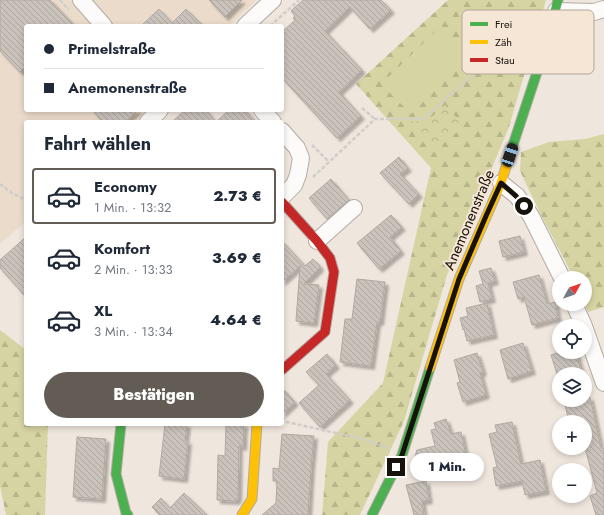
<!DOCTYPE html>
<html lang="de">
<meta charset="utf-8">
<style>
:root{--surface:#fff;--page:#f6f6f7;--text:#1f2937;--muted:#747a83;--line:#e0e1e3;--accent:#635c55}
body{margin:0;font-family:Jost,sans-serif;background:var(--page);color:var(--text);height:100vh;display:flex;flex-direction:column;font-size:15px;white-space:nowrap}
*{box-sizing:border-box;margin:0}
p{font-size:13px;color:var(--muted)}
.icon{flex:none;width:22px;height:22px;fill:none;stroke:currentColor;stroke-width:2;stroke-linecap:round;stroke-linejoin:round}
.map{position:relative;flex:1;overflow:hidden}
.side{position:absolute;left:24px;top:120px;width:260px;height:306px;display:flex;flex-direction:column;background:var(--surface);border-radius:4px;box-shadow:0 2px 6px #0003}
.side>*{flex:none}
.hud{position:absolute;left:24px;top:24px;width:260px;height:88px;border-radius:4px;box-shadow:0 2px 6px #0003;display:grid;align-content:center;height:88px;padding:0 20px;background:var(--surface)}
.needle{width:26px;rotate:50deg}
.tools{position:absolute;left:552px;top:271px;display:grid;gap:8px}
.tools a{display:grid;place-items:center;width:40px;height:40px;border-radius:50%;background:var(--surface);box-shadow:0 2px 6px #0003;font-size:20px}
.end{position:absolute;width:18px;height:18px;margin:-9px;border:5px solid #17120c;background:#fff;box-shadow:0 0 0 2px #fff}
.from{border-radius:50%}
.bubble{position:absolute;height:28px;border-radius:14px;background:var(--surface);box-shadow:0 2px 6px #0003;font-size:13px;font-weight:800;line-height:28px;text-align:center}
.car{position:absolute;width:12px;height:24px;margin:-12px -6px;border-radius:5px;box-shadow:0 0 3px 1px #0007;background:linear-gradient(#222 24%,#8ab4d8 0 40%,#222 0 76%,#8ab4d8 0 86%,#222 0)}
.hud b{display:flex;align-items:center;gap:14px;height:38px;font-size:15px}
.hud b+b{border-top:1px solid var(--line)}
.hud i{width:10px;height:10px;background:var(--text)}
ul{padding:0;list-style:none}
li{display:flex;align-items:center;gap:12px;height:56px;margin:0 8px 6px;padding:0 12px;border:2px solid transparent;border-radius:4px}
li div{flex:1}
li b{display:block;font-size:15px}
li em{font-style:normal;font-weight:800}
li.active{border-color:var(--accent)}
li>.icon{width:36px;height:36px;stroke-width:1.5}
h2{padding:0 20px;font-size:18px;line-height:48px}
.button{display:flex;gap:8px;margin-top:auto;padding:8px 20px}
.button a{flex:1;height:46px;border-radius:24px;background:var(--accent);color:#fff;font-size:16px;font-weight:800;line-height:46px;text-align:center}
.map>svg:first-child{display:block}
.built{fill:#ebdbcb}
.forest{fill:url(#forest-firs)}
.park{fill:url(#park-crowns)}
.garden{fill:#d6d4a2}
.building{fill:url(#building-back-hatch);stroke:#b0a9a2;filter:url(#shadow)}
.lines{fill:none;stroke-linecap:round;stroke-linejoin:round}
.street-casing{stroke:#b2aba4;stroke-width:18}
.fast-casing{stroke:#b2aba4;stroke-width:11}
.slow-casing{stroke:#b2aba4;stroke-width:11}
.jam-casing{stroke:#b2aba4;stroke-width:11}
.path{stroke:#d0cecb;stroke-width:2.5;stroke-dasharray:4 2;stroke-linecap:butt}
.street{stroke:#fdfbfa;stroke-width:16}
.fast{stroke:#4caf50;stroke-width:9}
.slow{stroke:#ffc107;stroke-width:9}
.jam{stroke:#c62828;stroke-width:9}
.route{stroke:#17120c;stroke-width:5}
.labels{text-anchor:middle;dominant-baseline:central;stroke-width:4;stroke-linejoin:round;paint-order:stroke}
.street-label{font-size:15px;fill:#17120c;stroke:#f6e6d6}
.key{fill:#f6e6d6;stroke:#b3a699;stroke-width:1}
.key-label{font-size:11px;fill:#17120c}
</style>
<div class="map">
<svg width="604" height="515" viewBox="0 0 604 515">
<defs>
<pattern id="forest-firs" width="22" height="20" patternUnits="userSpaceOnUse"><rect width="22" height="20" fill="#d6d4a2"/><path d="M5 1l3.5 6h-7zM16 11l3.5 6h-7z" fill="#b7b58a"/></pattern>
<pattern id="park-crowns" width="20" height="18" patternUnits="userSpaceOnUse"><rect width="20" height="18" fill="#d6d4a2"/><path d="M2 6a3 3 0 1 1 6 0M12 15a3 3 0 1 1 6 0" fill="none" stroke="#b7b58a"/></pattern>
<pattern id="building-back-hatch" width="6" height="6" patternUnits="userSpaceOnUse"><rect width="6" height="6" fill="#cac3bc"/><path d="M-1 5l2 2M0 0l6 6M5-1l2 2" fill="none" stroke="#ada6a0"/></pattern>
<filter id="shadow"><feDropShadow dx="3.5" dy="3.5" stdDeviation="1" flood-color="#0004"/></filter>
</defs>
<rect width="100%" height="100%" fill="#efe6dd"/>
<!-- built -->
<polygon class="built" points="0,0 257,0 229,26 26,26 26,110 148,110 135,122 26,122 26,221 0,244"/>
<!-- forest -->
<g class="forest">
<polygon points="448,0 546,0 509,127 447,275 404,421 360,515 322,515 328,442 383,383 431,168 356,84"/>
<polygon points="604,134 604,307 588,312 585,304 585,278 574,278 540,213 520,171 521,152 549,142 585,139"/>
<polygon points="0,330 26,350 26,424 48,424 45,515 6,515 0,486"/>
</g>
<!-- park -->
<polygon class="park" points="445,105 464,126 433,153 405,121 427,121"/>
<!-- garden -->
<polygon class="garden" points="441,26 470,56 411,114 381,84"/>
<!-- building -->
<g class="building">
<polygon points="0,0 50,0 75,26 26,26 26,66 20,72 0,51"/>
<polygon points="209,0 242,0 225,17"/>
<polygon points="303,0 381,0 391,10 370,29 350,7 325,31 362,70 339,92 361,116 337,138 282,78 282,32 295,20 293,18 295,16 291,11"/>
<polygon points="159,9 172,23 186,9 203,26 141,26"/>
<polygon points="92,110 138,110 125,122 103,122"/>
<polygon points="185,110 206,110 216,122 229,110 245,110 256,122 172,122"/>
<polygon points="399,157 408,168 400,174 419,194 409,204 380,173"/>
<polygon points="331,179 349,200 327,219 309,198"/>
<polygon points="391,215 402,227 390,237 401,251 379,269 357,243"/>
<polygon points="520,236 524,252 503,257 499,241"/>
<polygon points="26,237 26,297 0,268 0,260"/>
<polygon points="282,241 305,266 313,259 319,265 320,268 304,284 319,285 314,323 296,321 300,266 282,282"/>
<polygon points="491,268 495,281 488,283 492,299 480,302 476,286 483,284 479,271"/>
<polygon points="539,275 547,304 555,302 558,318 532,325 524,297 518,299 513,282"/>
<polygon points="357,279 385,282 380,322 377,322 371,366 340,362 345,319 352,319"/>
<polygon points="487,303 494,335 467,341 464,329 463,330 460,318 468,316 466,308"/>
<polygon points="523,343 532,371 508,379 500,350"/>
<polygon points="560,352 576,352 582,374 557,374 551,355"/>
<polygon points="477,353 483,372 480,373 486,395 463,402 457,383 460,382 454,360"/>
<polygon points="327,354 336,365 326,374 350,400 320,427 299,403 319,385 306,372"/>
<polygon points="282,388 295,402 282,414"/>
<polygon points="590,397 601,448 604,448 604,515 596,515 590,496 597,493 585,448 585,422 569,422 564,400 585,400 585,398"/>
<polygon points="446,419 451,434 461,432 466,456 429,464 430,466 417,468 415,456 417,450 435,446 431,430 436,429 434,423"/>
<polygon points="512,422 521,464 540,460 546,491 525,495 522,481 496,486 493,468 497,467 489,434 497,432 495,425"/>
<polygon points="165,424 187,424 185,441 188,441 184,479 159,476"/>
<polygon points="226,424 244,424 243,447 239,446 238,498 236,501 217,500 218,455 225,456"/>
<polygon points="282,434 314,436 311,467 308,515 262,515 276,503 277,481 273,481 273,468 279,469"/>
<polygon points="77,437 106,439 102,499 73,497"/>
<polygon points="426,481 429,500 422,501 424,515 414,515 406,485"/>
<polygon points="184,493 207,515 160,515 152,507 161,498 170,508"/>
</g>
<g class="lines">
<defs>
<g id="street">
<polyline points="81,0 104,26"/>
<polyline points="556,11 594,12 604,9"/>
<polyline points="245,26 273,0"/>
<polyline points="262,110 273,122"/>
<polyline points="148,122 160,110"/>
<polyline points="282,131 297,148 301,158 298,175 294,185 282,197"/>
<polyline points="501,183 517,196 531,216 562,278"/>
<polyline points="317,241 354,208"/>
<polyline points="574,304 584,326"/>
<polyline points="585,329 604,383"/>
</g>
<g id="fast">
<polyline points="509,157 546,45 558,0"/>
<polyline points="121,424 116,474 126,513 128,515"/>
<polyline points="372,515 402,455 430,368"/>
</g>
<g id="slow">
<polyline points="430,368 459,279 501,183 509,157"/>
<polyline points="242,515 252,499 257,424"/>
</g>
<polyline id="jam" points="282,202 317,241 330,258 334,272 325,332 282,370"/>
</defs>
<!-- street casing -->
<use href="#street" class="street-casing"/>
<!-- fast casing -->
<use href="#fast" class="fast-casing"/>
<!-- slow casing -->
<use href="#slow" class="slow-casing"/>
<!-- jam casing -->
<use href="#jam" class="jam-casing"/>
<!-- path -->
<g class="path">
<polyline points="60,0 69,10"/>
<polyline points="270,26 299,0"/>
<polyline points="362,108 375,119"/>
<polyline points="312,145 329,162"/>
<polyline points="313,177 375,119 423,119 491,59 526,49"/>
<polyline points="0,184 12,193 26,200"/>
<polyline points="282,417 287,422 367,440 387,448"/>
</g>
<!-- street -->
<use href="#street" class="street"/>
<!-- fast -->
<use href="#fast" class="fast"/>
<!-- slow -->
<use href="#slow" class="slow"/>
<!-- jam -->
<use href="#jam" class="jam"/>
</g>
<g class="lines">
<!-- route -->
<polyline class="route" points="396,467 402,455 459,279 486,216 501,183 516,196 524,206"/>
</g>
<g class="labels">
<!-- street labels -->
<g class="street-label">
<text transform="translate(469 220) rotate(-67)">Anemonenstraße</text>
</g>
</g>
<!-- legend -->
<rect x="462" y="10" width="132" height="64" rx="6" class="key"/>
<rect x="470" y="22" width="18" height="4" fill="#4caf50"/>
<rect x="470" y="40" width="18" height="4" fill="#ffc107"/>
<rect x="470" y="58" width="18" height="4" fill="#c62828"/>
<g class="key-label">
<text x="495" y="28">Frei</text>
<text x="495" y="46">Zäh</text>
<text x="495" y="64">Stau</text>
</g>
</svg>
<div class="tools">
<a><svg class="needle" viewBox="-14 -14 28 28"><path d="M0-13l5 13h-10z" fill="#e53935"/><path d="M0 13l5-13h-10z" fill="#747a83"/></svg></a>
<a><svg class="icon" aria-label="locate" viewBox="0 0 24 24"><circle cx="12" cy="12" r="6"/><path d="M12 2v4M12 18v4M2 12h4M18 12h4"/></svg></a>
<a><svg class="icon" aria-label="layers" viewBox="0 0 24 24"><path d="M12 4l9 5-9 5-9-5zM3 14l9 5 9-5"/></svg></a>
<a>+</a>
<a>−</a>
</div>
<i class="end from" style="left:524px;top:206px"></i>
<i class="end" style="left:396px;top:467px"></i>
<div class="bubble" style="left:410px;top:453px;width:74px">1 Min.</div>
<i class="car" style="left:510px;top:155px;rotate:18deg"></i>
<div class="hud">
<b><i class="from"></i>Primelstraße</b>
<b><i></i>Anemonenstraße</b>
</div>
<section class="side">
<h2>Fahrt wählen</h2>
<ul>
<li class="active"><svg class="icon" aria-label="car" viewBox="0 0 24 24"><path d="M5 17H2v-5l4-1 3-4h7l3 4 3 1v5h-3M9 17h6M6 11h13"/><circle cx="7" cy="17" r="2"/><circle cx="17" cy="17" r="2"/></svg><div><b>Economy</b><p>1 Min. · 13:32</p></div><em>2.73 €</em></li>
<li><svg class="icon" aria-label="car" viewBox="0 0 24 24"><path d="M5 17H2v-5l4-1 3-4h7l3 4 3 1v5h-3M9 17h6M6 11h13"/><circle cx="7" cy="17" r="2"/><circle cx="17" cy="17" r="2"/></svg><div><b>Komfort</b><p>2 Min. · 13:33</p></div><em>3.69 €</em></li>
<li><svg class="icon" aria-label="car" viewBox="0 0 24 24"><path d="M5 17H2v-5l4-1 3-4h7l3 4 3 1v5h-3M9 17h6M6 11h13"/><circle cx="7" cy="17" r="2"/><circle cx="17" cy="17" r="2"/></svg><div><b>XL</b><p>3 Min. · 13:34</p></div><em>4.64 €</em></li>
</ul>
<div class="button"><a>Bestätigen</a></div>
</section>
</div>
